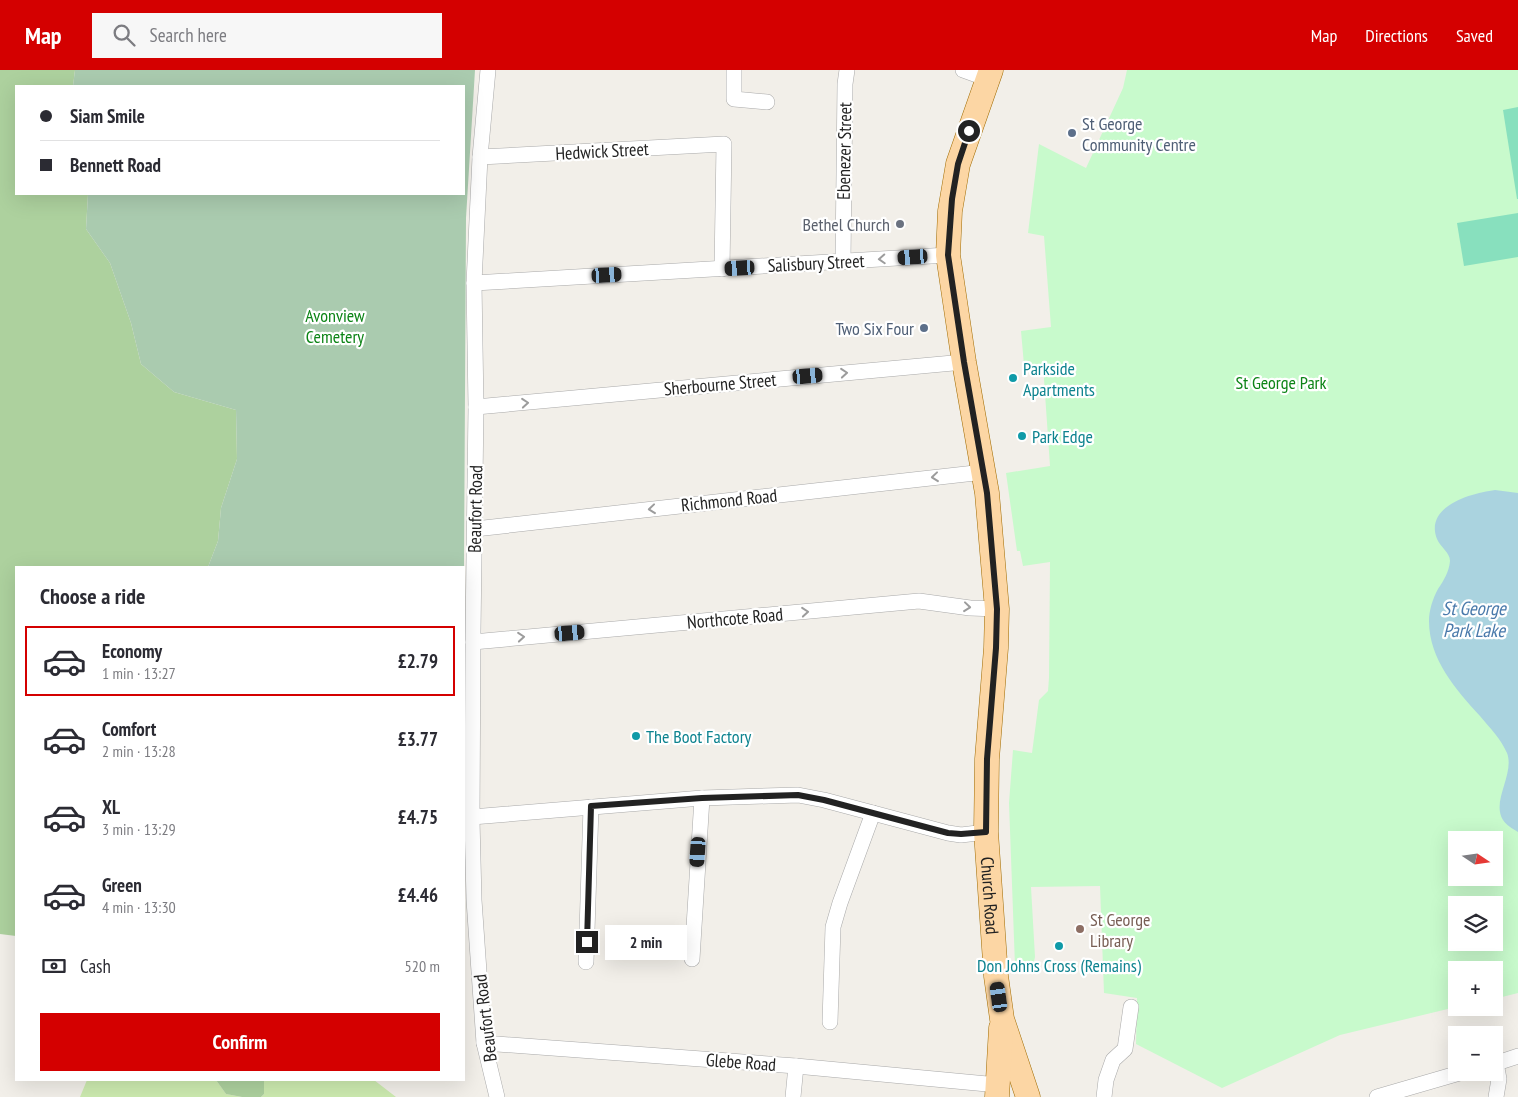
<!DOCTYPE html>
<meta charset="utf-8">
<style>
:root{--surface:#fff;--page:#f7f7f7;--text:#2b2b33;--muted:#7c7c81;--line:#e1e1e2;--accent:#d40000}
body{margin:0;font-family:"PT Sans Narrow",sans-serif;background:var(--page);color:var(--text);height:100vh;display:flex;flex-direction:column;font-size:19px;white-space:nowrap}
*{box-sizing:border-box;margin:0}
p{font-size:16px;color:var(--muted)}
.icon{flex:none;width:28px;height:28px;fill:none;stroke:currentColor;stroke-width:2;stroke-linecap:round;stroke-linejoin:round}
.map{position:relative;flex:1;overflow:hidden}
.side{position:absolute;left:15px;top:496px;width:450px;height:515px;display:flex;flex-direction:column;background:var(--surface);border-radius:0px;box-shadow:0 5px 20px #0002}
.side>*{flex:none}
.hud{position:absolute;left:15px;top:15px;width:450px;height:110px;border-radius:0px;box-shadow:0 5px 20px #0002;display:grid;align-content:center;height:110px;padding:0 25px;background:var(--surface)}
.needle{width:32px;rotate:103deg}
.fabs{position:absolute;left:1448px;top:761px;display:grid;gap:10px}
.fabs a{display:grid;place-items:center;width:55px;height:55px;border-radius:0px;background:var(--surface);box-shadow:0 5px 20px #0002;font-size:25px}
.end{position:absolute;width:22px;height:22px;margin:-11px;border:6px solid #222;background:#fff;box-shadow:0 0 0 2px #fff}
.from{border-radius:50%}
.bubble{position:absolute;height:35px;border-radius:0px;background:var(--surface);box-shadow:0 5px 20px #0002;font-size:16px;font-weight:700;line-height:35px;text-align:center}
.car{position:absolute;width:15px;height:30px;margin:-15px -8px;border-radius:6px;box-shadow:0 0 4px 1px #0007;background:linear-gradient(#222 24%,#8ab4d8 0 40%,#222 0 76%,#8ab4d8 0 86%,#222 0)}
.hud b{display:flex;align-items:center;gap:18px;height:48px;font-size:19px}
.hud b+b{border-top:1px solid var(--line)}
.hud i{width:12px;height:12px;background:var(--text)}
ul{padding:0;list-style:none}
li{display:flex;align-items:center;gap:15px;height:70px;margin:0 10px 8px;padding:0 15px;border:2px solid transparent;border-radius:0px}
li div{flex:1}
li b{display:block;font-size:19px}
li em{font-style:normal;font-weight:700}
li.current{border-color:var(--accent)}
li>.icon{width:45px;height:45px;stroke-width:1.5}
h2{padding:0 25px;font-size:22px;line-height:60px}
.pay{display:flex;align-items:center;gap:12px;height:55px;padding:0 25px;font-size:19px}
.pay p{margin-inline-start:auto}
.button{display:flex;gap:10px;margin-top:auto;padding:10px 25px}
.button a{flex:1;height:58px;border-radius:0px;background:var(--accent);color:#fff;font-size:20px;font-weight:700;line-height:58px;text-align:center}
header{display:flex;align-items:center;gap:30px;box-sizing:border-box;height:70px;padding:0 25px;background:var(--accent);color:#fff}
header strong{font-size:24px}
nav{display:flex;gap:28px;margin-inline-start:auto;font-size:18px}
.search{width:350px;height:45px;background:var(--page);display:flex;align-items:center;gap:12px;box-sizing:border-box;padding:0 18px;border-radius:0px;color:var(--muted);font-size:19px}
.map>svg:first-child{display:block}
.grass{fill:#cdebb0}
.forest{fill:#add19e}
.cemetery{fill:#aacbaf}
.park{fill:#c8facc;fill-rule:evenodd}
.pitch{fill:#88e0be}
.water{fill:#aad3df}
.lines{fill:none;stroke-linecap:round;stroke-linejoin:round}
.minor-casing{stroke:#a9a9a9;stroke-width:16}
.primary-casing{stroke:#a06b00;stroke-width:25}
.minor{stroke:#fff;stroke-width:15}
.primary{stroke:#fcd6a4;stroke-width:24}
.oneway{stroke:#9c9c9c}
.route{stroke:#222;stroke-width:6}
.service-dot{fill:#5c6f8a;stroke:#fff;stroke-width:2}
.worship-dot{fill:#6b7280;stroke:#fff;stroke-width:2}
.culture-dot{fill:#0f9aa8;stroke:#fff;stroke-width:2}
.education-dot{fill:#8d6e63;stroke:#fff;stroke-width:2}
.labels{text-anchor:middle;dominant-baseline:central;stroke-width:4.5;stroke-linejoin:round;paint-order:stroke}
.service-label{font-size:18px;fill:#4e5e75;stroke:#fff;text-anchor:start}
.street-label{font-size:18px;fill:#222;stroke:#fff}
.worship-label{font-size:18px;fill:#5b616d;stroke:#fff;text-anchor:end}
.park-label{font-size:18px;fill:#0c8416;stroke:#fff}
.culture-label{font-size:18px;fill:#0d838f;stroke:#fff;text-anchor:start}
.education-label{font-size:18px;fill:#785e54;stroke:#fff;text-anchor:start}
.water-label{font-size:19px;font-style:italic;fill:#4a7aab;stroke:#fff}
</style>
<header>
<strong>Map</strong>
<div class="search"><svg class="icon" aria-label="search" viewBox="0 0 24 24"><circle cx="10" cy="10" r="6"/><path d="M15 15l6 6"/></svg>Search here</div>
<nav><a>Map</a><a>Directions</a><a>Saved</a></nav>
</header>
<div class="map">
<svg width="1518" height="1027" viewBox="0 0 1518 1027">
<rect width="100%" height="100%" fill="#f2efe9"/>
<!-- grass -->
<g class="grass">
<polygon points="87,1010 216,1010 226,1024 242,1027 80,1027"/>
<polygon points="264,1010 374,1010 396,1027 261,1027 264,1024"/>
</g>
<!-- forest -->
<g class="forest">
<polygon points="0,0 75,0 73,16 16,16 16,124 88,124 86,159 110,193 131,253 141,294 174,322 236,340 237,389 221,438 218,471 208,497 16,498 16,866 0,864"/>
<polygon points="216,1010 264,1010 264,1024 261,1027 242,1027 226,1024"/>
</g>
<!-- cemetery -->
<polygon class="cemetery" points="75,0 475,0 466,148 464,497 208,497 218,471 221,438 237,389 236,340 174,322 141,294 131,253 110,193 86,159 88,124 464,124 464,16 73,16"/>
<!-- park -->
<path class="park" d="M1127 0H1518V923L1494 929V900H1456V937L1340 965 1222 1018 1136 974 1137 928 1104 923 1100 816 1031 817 1035 887C1033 899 1026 903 1015 896L1009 733 1013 680 1032 683 1039 630 1048 621 1049 608 1050 492 1023 496 1020 481H1017L1006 403 1050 396 1043 295H1024L1021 261 1051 257 1044 166 1028 163 1039 74 1086 98 1123 18ZM1456 770H1494V808H1456ZM1456 835H1494V872H1456Z"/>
<!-- pitch -->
<g class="pitch">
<polygon points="1518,37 1518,129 1517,129 1503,40"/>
<polygon points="1518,143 1518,187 1464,196 1457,153"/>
</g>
<!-- water -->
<path class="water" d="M1495 420 1518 423V762C1513 759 1506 755 1503 750 1491 731 1515 704 1507 683 1501 669 1490 658 1480 646 1456 620 1429 589 1429 551 1429 540 1433 528 1438 519 1444 510 1449 502 1450 491 1450 482 1440 477 1437 469 1424 436 1472 423 1495 420Z"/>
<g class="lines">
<defs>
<g id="minor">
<polyline points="488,0 480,87 474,213 476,337 473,563 472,750 474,830 484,973 497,1027"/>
<polyline points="734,0 734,29 767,32"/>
<polyline points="963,0 988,9"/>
<polyline points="480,87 724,74 722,199"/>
<polyline points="843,192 845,14 847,0"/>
<polyline points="474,213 948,185"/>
<polyline points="476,337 964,292"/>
<polyline points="475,459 984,402"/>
<polyline points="473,572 919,531 970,538 997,539"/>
<polyline points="472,747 702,728 798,725 824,730 948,763 961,765 986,762"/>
<polyline points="692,889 702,728"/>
<polyline points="586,892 591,737"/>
<polyline points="830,952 833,857 840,833 873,743"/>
<polyline points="484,973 796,996 998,1015"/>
<polyline points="1494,994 1518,986"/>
<polyline points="793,1027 796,996"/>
<polyline points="1104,1027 1106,1010 1113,990 1125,979 1131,937"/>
<polyline points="1377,1027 1463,1002"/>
<polyline points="1496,1027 1499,1009 1496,993"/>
</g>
<g id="primary">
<path id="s1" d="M991 0 958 94 950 141 948 185 964 292 987 423 997 539 996 578 987 689 986 762 996 906 1002 949 1028 1027"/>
<polyline points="997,1027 1001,958"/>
</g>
</defs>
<!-- minor casing -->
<use href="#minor" class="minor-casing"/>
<!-- primary casing -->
<use href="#primary" class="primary-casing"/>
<!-- minor -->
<use href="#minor" class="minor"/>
<!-- primary -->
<use href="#primary" class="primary"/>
</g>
<!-- one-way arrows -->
<defs><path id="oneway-chevron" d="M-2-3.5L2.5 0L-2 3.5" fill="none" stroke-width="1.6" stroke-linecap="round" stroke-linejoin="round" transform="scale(1.25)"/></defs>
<g class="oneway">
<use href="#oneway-chevron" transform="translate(882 189) rotate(177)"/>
<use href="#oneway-chevron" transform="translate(844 303) rotate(-5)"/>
<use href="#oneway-chevron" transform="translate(525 333) rotate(-5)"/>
<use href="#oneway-chevron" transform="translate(935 407) rotate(174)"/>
<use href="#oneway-chevron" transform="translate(652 439) rotate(174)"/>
<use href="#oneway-chevron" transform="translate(967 537) rotate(6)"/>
<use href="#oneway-chevron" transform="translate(805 542) rotate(-5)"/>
<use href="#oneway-chevron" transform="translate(521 567) rotate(-5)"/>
</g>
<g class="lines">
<!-- route -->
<polyline class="route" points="587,872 591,736 702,728 798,725 824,730 948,763 961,764 986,762 987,689 996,578 997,539 987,423 964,292 948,185 952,129 958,94 969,61"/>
</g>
<!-- markers -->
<g class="service-dot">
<circle cx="1072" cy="63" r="5"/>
<circle cx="924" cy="258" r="5"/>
</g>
<circle class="worship-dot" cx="900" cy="154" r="5"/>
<g class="culture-dot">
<circle cx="1013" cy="308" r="5"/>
<circle cx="1022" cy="366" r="5"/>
<circle cx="636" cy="666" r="5"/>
<circle cx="1059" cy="876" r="5"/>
</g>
<circle class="education-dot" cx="1080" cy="859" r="5"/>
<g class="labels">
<!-- service labels -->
<g class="service-label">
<text x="1082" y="53">St George<tspan x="1082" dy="21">Community Centre</tspan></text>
<text x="914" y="258" text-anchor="end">Two Six Four</text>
</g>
<!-- street labels -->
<g class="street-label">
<text transform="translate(602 81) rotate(-3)">Hedwick Street</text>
<text transform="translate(844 81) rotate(-89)">Ebenezer Street</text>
<text transform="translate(816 193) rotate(-3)">Salisbury Street</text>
<text transform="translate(720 314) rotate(-5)">Sherbourne Street</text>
<text transform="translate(729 430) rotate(-6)">Richmond Road</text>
<text transform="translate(475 439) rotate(-89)">Beaufort Road</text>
<text transform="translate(735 548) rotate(-5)">Northcote Road</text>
<text stroke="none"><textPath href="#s1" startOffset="836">Church Road</textPath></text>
<text transform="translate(485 948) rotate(-97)">Beaufort Road</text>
<text transform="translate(741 992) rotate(4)">Glebe Road</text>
</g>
<!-- worship labels -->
<g class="worship-label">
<text x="890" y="154">Bethel Church</text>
</g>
<!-- park labels -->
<g class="park-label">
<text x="335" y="245">Avonview<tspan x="335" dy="21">Cemetery</tspan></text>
<text x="1281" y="312">St George Park</text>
</g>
<!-- culture labels -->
<g class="culture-label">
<text x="1023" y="298">Parkside<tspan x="1023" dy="21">Apartments</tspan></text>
<text x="1032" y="366">Park Edge</text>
<text x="646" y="666">The Boot Factory</text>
<text x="1059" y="895" text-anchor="middle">Don Johns Cross (Remains)</text>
</g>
<!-- education labels -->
<g class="education-label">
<text x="1090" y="849">St George<tspan x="1090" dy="21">Library</tspan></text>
</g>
<!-- water labels -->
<g class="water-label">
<text x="1474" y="538">St George<tspan x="1474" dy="22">Park Lake</tspan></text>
</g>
</g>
</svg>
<div class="fabs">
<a><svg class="needle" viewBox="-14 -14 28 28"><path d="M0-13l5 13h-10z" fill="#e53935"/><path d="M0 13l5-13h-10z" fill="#7c7c81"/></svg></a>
<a><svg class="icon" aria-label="layers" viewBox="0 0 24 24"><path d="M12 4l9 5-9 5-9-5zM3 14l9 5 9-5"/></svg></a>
<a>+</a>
<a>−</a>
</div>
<i class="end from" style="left:969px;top:61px"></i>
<i class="end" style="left:587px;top:872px"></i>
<div class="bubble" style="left:605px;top:855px;width:82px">2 min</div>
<i class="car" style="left:913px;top:187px;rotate:266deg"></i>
<i class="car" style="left:740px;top:198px;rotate:267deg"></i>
<i class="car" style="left:607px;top:205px;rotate:87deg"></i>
<i class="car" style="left:808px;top:306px;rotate:85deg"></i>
<i class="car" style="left:570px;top:563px;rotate:85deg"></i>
<i class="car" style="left:698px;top:782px;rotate:184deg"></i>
<i class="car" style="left:999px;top:927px;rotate:352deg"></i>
<div class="hud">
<b><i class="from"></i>Siam Smile</b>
<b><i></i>Bennett Road</b>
</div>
<section class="side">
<h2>Choose a ride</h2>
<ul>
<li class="current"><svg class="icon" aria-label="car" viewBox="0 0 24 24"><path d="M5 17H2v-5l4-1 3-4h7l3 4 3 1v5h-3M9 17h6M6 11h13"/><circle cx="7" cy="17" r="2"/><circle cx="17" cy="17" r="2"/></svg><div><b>Economy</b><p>1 min · 13:27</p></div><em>£2.79</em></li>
<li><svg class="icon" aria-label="car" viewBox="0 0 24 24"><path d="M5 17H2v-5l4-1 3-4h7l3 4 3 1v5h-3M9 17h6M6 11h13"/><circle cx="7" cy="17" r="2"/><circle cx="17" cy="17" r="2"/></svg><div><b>Comfort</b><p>2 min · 13:28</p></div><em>£3.77</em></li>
<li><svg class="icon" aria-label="car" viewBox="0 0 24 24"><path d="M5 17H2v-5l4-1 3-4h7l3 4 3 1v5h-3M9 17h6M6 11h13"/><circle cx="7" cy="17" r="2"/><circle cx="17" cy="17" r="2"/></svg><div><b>XL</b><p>3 min · 13:29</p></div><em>£4.75</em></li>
<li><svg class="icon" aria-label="car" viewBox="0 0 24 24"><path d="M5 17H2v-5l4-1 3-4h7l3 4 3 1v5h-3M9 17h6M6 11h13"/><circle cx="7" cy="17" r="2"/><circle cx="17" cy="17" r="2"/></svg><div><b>Green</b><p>4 min · 13:30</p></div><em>£4.46</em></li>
</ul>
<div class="pay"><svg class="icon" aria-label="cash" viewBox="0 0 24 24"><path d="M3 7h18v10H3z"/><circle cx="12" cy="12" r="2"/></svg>Cash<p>520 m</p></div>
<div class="button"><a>Confirm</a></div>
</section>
</div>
